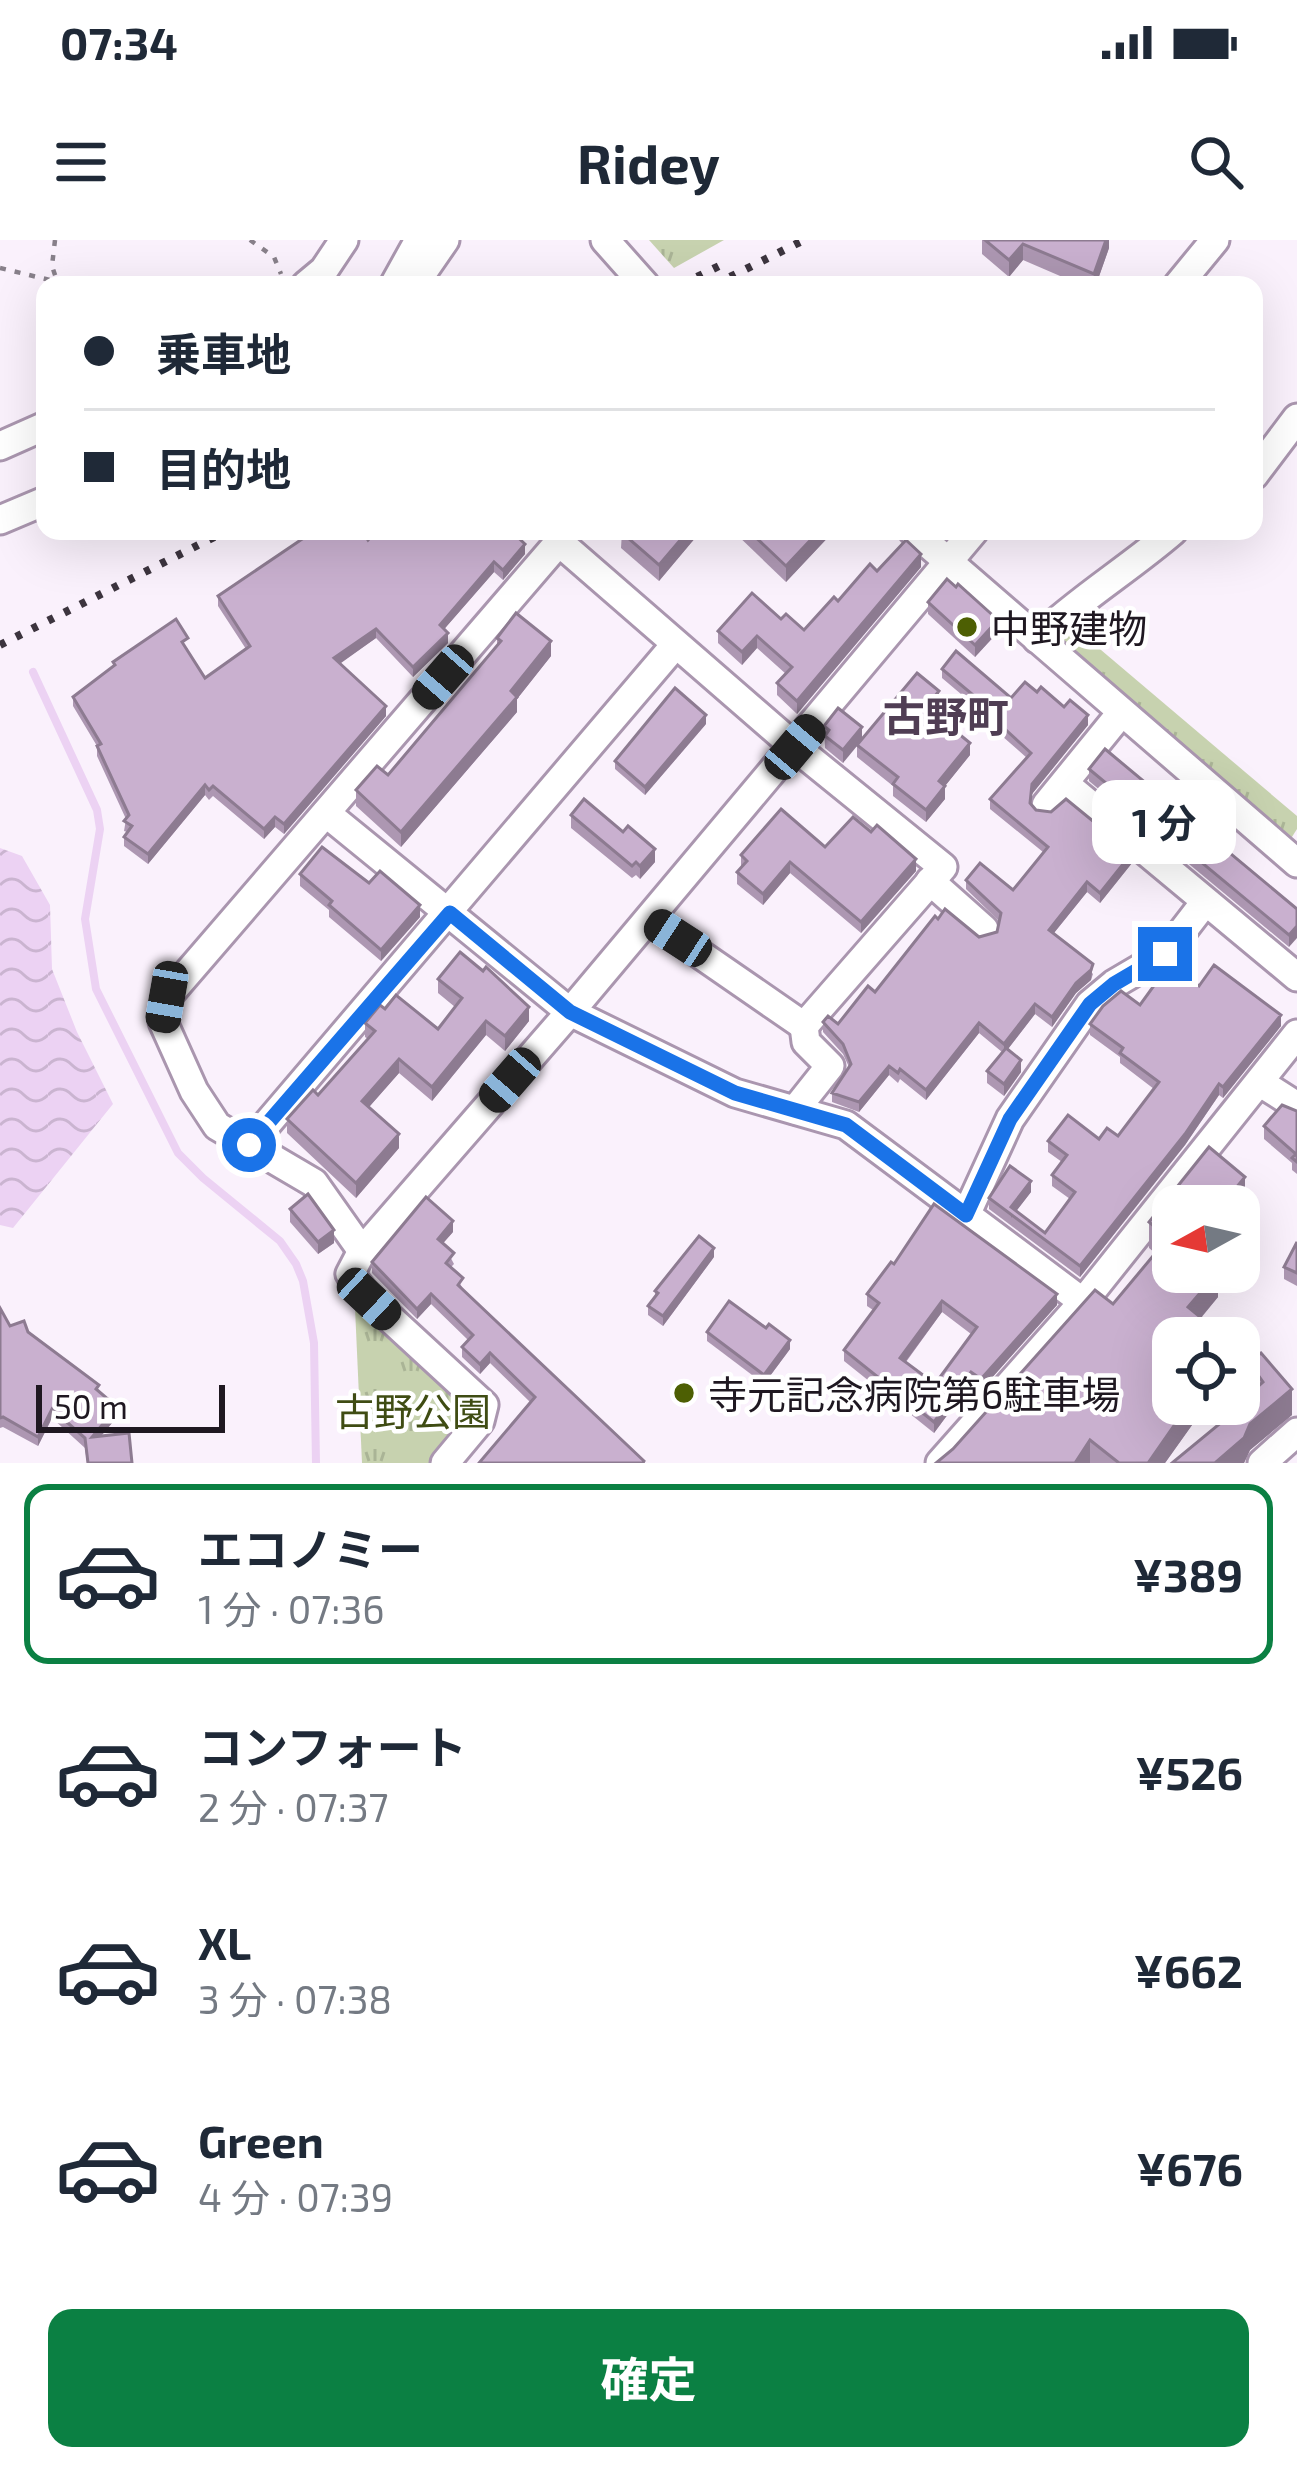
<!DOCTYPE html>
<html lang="ja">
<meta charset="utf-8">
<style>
:root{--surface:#fff;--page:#f6f6f7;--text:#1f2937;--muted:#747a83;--line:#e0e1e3;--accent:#0b8043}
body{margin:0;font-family:"Exo 2","Noto Sans JP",sans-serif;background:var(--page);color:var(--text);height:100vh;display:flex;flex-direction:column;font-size:45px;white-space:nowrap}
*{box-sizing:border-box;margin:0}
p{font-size:39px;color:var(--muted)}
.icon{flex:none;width:66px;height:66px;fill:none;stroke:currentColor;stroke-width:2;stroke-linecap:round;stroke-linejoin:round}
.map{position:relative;height:1223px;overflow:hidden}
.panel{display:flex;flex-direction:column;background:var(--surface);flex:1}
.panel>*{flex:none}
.top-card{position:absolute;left:36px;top:36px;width:1227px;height:264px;border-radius:24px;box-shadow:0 12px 48px #0002;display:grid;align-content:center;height:264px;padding:0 48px;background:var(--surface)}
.needle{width:78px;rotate:262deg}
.controls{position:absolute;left:1152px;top:945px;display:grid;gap:24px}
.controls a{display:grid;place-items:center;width:108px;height:108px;border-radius:24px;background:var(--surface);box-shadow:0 12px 48px #0002;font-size:60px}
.scale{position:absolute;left:36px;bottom:30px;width:189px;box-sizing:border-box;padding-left:12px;border:6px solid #1f1821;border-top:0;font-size:33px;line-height:42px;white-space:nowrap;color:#1f1821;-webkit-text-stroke:9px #fff;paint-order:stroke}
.end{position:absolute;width:54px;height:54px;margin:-27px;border:15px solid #1a73e8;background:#fff;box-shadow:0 0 0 6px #fff}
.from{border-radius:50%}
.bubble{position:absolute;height:84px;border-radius:24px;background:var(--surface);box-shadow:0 12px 48px #0002;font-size:39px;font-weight:700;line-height:84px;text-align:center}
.car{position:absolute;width:36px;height:72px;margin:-36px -18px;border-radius:15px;box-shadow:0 0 9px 3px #0007;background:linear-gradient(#222 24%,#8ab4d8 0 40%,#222 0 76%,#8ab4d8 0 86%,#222 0)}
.top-card b{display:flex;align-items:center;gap:42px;height:114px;font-size:45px}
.top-card b+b{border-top:3px solid var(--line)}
.top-card i{width:30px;height:30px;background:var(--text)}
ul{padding:21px 0 0;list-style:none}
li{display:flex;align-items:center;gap:36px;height:180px;margin:0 24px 18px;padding:0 24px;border:6px solid transparent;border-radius:24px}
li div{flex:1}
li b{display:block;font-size:45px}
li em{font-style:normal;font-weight:700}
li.active{border-color:var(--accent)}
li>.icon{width:108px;height:108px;stroke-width:1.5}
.button{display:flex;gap:24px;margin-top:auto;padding:24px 48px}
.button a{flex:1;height:138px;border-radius:24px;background:var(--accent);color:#fff;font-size:48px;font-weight:700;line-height:138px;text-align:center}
.status{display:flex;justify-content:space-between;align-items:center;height:84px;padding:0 60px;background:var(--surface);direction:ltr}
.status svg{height:33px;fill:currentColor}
header{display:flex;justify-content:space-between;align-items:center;height:156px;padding:0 48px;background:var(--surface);font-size:54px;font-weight:700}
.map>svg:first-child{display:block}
.grass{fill:url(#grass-tufts)}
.water{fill:url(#water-waves)}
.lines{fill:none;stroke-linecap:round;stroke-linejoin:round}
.stream{stroke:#ecd2f3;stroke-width:8}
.minor-casing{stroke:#aa96af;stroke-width:33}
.path{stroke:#88808a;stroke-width:4.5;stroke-dasharray:6 9;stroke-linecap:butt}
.minor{stroke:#fff;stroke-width:27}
.rail{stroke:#3c343e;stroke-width:8;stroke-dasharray:6 12;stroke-linecap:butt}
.wall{fill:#ad97b2;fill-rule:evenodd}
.shaded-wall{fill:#8d7b91}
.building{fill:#c9b0cf;stroke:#8d7b91;stroke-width:3;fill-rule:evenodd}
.route{stroke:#1a73e8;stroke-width:15}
.poi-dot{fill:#4d5f03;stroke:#fff;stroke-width:4.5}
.labels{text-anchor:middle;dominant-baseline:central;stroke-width:9;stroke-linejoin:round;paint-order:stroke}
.poi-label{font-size:39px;fill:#1f1821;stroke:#fff;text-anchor:start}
.park-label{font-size:39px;fill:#3f4c13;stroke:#fff}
.neighbourhood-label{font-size:42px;font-weight:bold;fill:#503e54;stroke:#fff}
</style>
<div class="status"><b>07:34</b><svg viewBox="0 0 49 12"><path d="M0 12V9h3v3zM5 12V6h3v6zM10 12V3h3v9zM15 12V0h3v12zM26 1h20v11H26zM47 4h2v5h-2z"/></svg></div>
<header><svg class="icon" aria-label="menu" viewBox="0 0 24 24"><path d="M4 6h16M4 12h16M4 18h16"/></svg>Ridey<svg class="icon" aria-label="search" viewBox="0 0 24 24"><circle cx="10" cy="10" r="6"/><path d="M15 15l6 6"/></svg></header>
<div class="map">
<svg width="1297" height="1223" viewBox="0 0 1297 1223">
<defs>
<pattern id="grass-tufts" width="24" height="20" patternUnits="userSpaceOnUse" patternTransform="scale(3)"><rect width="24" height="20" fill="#c7d2af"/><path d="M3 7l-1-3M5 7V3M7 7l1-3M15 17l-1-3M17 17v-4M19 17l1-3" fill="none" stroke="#aab496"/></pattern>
<pattern id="water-waves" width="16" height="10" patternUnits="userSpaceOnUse" patternTransform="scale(3)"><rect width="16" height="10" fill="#ecd2f3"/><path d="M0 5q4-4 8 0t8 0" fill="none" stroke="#cab4d0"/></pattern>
</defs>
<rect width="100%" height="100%" fill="#faf1fc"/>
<!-- grass -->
<g class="grass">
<polygon points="649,0 724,0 674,28"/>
<polygon points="1068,382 1297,576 1297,589 1290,600 1043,404"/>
<polygon points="369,1059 484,1165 445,1223 362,1223 355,1068"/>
</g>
<!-- water -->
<polygon class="water" points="0,608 22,616 50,665 52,729 77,792 113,864 13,988 0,985"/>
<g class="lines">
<!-- stream -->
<polyline class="stream" points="33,432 97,570 100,589 85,679 96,749 178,913 203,938 280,1001 296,1024 303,1041 314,1103 316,1223"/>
<defs>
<g id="minor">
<polyline points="605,0 645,45"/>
<polyline points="306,45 324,30 344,0"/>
<polyline points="394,45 419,0"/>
<polyline points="414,45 445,0"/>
<polyline points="1178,45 1215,0"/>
<polyline points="0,206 45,186"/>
<polyline points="1254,235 1297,178"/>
<polyline points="0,280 45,261"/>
<polyline points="913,291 1297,623"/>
<path d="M1037 399C1079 359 1129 329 1173 291"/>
<polyline points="1065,544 1297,737"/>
<polyline points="1046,565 1121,473"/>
<polyline points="326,573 570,772 735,853 846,885 1083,1062"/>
<polyline points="930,641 984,689"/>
<polyline points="1261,843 1297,866"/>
<polyline points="795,870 830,826 806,802 804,786"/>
<polyline points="249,905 675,405"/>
<polyline points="966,975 1010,879 1090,764 1114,744 1165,714 1205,662"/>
<polyline points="362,1011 314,943 217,886 194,851 163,782 167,757 559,302 795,507 943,627 804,786 649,679"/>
<polyline points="445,1223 480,1181 484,1165 369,1059 350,1034 362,1011 570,772 974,291"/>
<polyline points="940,1223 1083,1062 1297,794"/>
<polyline points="1262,1223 1297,1192"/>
</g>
</defs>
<!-- minor casing -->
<use href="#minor" class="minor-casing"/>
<!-- path -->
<g class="path">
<polyline points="55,0 52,26 57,41"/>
<polyline points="250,0 274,17 281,34"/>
<polyline points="0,28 58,42"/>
</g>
<!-- minor -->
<use href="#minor" class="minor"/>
<!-- rail -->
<g class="rail">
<polyline points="681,45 729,21"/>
<polyline points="714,45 804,0"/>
<polyline points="0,405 226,291"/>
</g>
</g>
<!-- wall -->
<g class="wall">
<polygon points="982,0 1109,0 1109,8 1096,45 1081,45 1023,20 1009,37 982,14"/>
<polygon points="622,291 701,291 659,341 621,308"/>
<polygon points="733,291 834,291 786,342"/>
<polygon points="368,300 525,314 503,340 494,332 444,389 448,403 413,437 376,398 340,423 386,476 284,594 275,587 264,599 213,556 209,560 205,555 148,624 124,606 124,597 127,592 124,591 126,579 97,516 97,506 73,466 73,457 113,426 113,422 188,408 187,409 205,438 246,409 218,366 218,356"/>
<polygon points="921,327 797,474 777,455 777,443 786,434 757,408 742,425 718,403 718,391 781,379 804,390 877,331"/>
<polygon points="928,362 998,392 975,417 928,374"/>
<polygon points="497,398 551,416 517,459 517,472 401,607 356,566 356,550 388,535 497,406"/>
<polygon points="942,429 1011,458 1037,452 1064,467 1088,485 1032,554 1031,564 1036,570 1132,623 1100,663 1087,652 1054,693 1093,734 1091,740 1076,753 1052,787 1035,774 1008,809 1021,832 1004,856 987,843 987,831 1002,812 979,793 926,860 900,839 898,843 889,835 859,872 832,862 832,853 849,827 843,814 823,792 823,782 838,784 875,752 979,697 997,692 999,681 966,649 966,640 1013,650 1043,612 990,569 990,559 1027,518 994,489 994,482 942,438"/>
<polygon points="939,464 932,472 970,515 945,546 945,559 926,582 893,556 893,546 857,517 857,505"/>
<polygon points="706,484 645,555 615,529 615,521"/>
<polygon points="824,486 862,487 843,523 825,508"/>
<polygon points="1089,529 1297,669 1289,707 1089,541"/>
<polygon points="571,575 655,622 640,639 636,635 632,638 571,588"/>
<polygon points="825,607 916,631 861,693 790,633 763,665 737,644 737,632 741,627 741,615"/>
<polygon points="300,634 420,677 381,721 329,677 329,670 300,646"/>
<polygon points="1176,737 1281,786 1223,858 1219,855 1185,905 1080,1037 989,969 989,958 1031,952 1016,971 1045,993 1070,959 1052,946 1052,935 1062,922 1048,912 1048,901 1118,896 1154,849 1120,823 1120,817 1090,795 1090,784 1140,765"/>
<polygon points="438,739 529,781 505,811 486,795 432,861 399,833 369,867 399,908 356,958 287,893 287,879 318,855 368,799 365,797 365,783 385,769 438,789 455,767 438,753"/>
<polygon points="1297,871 1297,934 1292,930 1292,923 1264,899 1264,886"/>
<polygon points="1209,907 1245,937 1245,963 1239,970 1239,966 1173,966 1173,1032 1218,1032 1218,1057 1201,1078 1210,1085 1210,1098 1173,1098 1173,1164 1207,1164 1165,1223 936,1223 953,1209 1095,1050 1113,1064 1155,1013 1149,1008 1149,982"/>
<polygon points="290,969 334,1003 318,1014 290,982"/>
<polygon points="453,992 443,1003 454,1024 451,1027 463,1049 644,1223 530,1162 490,1123 480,1134 462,1117 462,1107 468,1100 431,1064 417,1079 372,1033 372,1022"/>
<polygon points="1297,1002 1297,1046 1284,1039 1284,1027"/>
<polygon points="714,1017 663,1086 648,1075 648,1066 655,1057 655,1051"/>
<path d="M894 1024 1057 1065 981 1150 971 1143 934 1193 844 1121V1110L873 1070 867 1066V1054ZM942 1072 971 1094 935 1144 906 1122Z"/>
<polygon points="0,1068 10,1086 28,1092 99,1152 117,1177 101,1196 132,1223 87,1223 85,1208 52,1178 38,1206 3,1187 0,1188"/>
<polygon points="707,1092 790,1109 764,1144 707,1101"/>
<polygon points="1249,1122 1292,1175 1250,1210 1244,1223 1242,1161 1252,1152 1249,1148"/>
</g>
<!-- shaded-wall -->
<g class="shaded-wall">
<polygon points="1106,0 1109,0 1109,8 1096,45 1094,45 1094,34"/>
<polygon points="1023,4 1023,20 1009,37 1009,20"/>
<polygon points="688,291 701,291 659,341 659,325"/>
<polygon points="819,291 834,291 786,342 786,326"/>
<polygon points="525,304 525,314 503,340 503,330"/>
<polygon points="921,314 921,327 797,474 797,461"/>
<polygon points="494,322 494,332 440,394 440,385"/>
<polygon points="998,380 998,392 975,417 975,405"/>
<polygon points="376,389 376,398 334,428 334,418"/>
<polygon points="448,393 448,403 413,437 413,427"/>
<polygon points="757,396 757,408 742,425 742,412"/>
<polygon points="551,401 551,416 517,459 517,472 401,607 401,592"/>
<polygon points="939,451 939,464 926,479 926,467"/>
<polygon points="386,466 386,476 284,594 284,584"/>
<polygon points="706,475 706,484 645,555 645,547"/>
<polygon points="1088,475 1088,485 1032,554 1030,572 1032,544"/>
<polygon points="862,487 862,500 843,523 843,510"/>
<polygon points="970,503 970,515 945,546 945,559 926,582 926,570 939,541"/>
<polygon points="205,545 205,555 148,624 148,614"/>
<polygon points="275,577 275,587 264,599 264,589"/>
<polygon points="655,609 655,622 640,639 640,626"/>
<polygon points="1132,613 1132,623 1100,663 1100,653"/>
<polygon points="916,619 916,631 861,693 861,682"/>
<polygon points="790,622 790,633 763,665 763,654"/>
<polygon points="1087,642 1087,652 1049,699 1049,690"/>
<polygon points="420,665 420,677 381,721 381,710"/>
<polygon points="1297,686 1297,698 1289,707 1289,695"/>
<polygon points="1093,724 1091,740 1076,753 1052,787 1052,777 1076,743"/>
<polygon points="1035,764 1035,774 1004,814 1004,804"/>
<polygon points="529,767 529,781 505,811 505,796"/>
<polygon points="1281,775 1281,786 1223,858 1223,847"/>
<polygon points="486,781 486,795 432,861 432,847"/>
<polygon points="979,783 979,793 926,860 926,850"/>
<polygon points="399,819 399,833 362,875 362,861"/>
<polygon points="1021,820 1021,832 1004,856 1004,844"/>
<polygon points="889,826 889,835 859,872 859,862"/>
<polygon points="1219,844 1219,855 1185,905 1080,1037 1080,1026"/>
<polygon points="399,894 399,908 356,958 356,943"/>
<polygon points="1245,937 1245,963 1239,970 1239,966 1221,966"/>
<polygon points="1031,941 1031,952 1011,978 1011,967"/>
<polygon points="453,981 453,992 438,1009 438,999"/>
<polygon points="334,990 334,1003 318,1014 318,1002"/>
<polygon points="714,1008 714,1017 663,1086 663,1076"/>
<polygon points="1218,1032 1218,1057 1188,1093 1188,1067"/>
<polygon points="431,1054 431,1064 417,1079 417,1069"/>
<polygon points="1057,1054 1057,1065 981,1150 981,1139"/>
<polygon points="942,1061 942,1072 900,1129 900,1118"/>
<polygon points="1210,1085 1210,1098 1200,1098"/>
<polygon points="790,1100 790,1109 764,1144 764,1135"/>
<polygon points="490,1113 490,1123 480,1134 480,1124"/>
<polygon points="971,1132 971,1143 934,1193 934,1182"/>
<polygon points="1292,1149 1292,1175 1250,1210 1244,1223 1215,1223 1250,1184"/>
<polygon points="1189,1164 1207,1164 1165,1223 1148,1223"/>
<polygon points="117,1167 117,1177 92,1207 92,1197"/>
<polygon points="52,1169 52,1178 38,1206 38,1197"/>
<polygon points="1090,1200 1090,1223 1075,1223"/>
</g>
<!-- building -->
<g class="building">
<polygon points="985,0 1106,0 1094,34 1023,4 1009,20"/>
<polygon points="314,291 362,291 368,300 376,291 511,291 525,304 503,330 494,322 440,385 448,393 413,427 376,389 334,418 386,466 284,584 275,577 264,589 213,546 209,550 205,545 148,614 124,597 132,586 124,581 129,575 97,506 101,504 73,457 115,425 113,422 176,379 188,398 182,402 205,438 250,406 218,356"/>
<polygon points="622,291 688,291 659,325 621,292"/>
<polygon points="749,291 819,291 786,326"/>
<polygon points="906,300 921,314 797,461 777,443 792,427 757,396 742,412 718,391 752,353 781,379 786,374 804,390 834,357 838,361 870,324 877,331"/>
<polygon points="947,339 956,347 958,344 998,380 975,405 928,362"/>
<polygon points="516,373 551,401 511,451 517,457 401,592 356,550 377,526 388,535 501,401 497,398"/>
<polygon points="956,411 1011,458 1025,442 1037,452 1041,447 1064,467 1070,460 1088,475 1032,544 1030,563 1036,570 1051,572 1066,559 1132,613 1100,653 1087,642 1049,690 1093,724 1091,730 1076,743 1052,777 1035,764 1004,804 979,783 926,850 900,829 898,833 889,826 859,862 832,853 851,824 843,804 823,782 828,776 838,784 868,746 875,752 935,676 938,679 945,669 979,697 997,692 1001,673 966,640 980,623 1013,650 1048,607 990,559 1031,513 994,479 997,475 942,429"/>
<polygon points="917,433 939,451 926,467 970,503 939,541 945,546 926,570 893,544 898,537 857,505"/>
<polygon points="675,448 706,475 645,547 615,521"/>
<polygon points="838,468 862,487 843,510 825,496 829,490 824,486"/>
<polygon points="1105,509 1297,669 1297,686 1289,695 1089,529"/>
<polygon points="584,559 623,592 628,586 655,609 640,626 636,622 632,626 571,575"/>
<polygon points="781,569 825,607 853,577 871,592 877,585 916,619 861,682 790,622 763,654 737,632 747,621 741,615"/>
<polygon points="322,607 369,643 380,631 420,665 381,710 329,665 332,661 300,634"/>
<polygon points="460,712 483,731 486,727 529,767 505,796 486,781 432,847 399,819 362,861 399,894 356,943 287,879 313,850 318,855 375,791 365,783 380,765 385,769 396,755 438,789 462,758 438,739"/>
<polygon points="1214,725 1281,775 1223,847 1219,844 1185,894 1080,1026 989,958 1010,926 1031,941 1011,967 1045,993 1075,952 1052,935 1067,915 1048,901 1068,875 1099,899 1107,888 1118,896 1159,842 1120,813 1123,808 1090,784 1103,766 1121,751 1140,765 1166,729 1176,737 1180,732 1199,746"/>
<polygon points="1006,808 1021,820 1004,844 987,831"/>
<polygon points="1282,865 1297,871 1297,922 1292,918 1296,914 1264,886"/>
<polygon points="1209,907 1245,937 1221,966 1173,966 1173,1032 1218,1032 1188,1067 1210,1085 1200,1098 1173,1098 1173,1164 1189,1164 1148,1223 1119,1223 1090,1200 1075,1223 936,1223 953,1209 1095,1050 1113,1064 1168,998 1149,982"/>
<polygon points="308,954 334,990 318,1002 290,969"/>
<polygon points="426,957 453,981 438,999 454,1013 446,1023 463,1038 458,1045 644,1221 643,1223 479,1223 535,1157 490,1113 480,1124 462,1107 473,1095 431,1054 417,1069 372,1022"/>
<path d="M934 964 1057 1054 981 1139 971 1132 934 1182 844 1110 879 1063 867 1054 891 1022 894 1024ZM942 1061 977 1087 935 1144 900 1118Z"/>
<polygon points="699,996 714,1008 663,1076 648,1066 658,1053 655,1051"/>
<polygon points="1297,1002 1297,1033 1284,1027"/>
<polygon points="729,1061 766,1088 769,1084 790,1100 764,1135 707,1092"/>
<polygon points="0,1068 10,1086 24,1081 28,1092 99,1145 96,1149 117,1167 92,1197 129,1193 132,1223 88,1223 85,1198 52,1169 38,1197 3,1177 0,1178"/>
<polygon points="1261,1113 1292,1149 1250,1184 1244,1198 1215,1223 1172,1223 1245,1163 1242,1161 1263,1142 1249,1122"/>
</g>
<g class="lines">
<!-- route -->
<polyline class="route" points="249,905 450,673 570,772 735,853 846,885 966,975 1010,879 1090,764 1114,744 1165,714"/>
</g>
<!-- markers -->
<g class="poi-dot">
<circle cx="967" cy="387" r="12"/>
<circle cx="684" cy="1153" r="12"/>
</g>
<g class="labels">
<!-- poi labels -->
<g class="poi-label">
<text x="991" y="387">中野建物</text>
<text x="708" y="1153">寺元記念病院第6駐車場</text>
</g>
<!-- park labels -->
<g class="park-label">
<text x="413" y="1170">古野公園</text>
</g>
<!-- neighbourhood labels -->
<g class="neighbourhood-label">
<text x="946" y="475">古野町</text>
</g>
</g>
</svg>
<div class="controls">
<a><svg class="needle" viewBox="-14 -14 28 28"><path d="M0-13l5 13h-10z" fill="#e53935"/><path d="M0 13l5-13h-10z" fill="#747a83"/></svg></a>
<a><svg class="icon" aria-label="locate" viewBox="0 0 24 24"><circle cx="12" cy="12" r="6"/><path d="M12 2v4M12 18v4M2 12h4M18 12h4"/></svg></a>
</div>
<div class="scale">50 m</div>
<i class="end from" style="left:249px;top:905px"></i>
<i class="end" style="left:1165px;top:714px"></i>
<div class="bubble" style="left:1092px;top:540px;width:144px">1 分</div>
<i class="car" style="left:443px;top:437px;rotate:221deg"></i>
<i class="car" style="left:795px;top:507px;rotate:40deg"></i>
<i class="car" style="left:678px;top:698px;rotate:303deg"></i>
<i class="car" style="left:167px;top:757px;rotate:190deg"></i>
<i class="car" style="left:510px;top:840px;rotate:221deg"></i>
<i class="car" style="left:369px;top:1059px;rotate:133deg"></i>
<div class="top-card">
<b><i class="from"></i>乗車地</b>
<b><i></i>目的地</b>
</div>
</div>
<section class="panel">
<ul>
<li class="active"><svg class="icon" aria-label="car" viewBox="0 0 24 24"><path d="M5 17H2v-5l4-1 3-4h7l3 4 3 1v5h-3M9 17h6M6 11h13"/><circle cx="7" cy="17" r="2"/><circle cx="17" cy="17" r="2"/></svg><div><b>エコノミー</b><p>1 分 · 07:36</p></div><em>¥389</em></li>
<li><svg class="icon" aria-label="car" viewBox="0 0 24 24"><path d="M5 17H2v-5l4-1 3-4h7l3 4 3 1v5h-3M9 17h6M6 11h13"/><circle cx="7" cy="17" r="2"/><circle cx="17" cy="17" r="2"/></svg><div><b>コンフォート</b><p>2 分 · 07:37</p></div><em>¥526</em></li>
<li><svg class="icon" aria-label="car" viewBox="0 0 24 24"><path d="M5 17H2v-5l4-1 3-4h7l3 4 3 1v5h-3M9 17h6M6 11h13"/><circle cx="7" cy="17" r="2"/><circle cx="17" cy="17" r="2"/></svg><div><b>XL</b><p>3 分 · 07:38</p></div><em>¥662</em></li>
<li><svg class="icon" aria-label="car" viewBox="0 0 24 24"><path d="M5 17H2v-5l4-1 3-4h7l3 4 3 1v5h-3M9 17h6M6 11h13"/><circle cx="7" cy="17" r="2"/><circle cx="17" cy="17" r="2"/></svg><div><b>Green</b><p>4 分 · 07:39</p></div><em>¥676</em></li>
</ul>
<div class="button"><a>確定</a></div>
</section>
